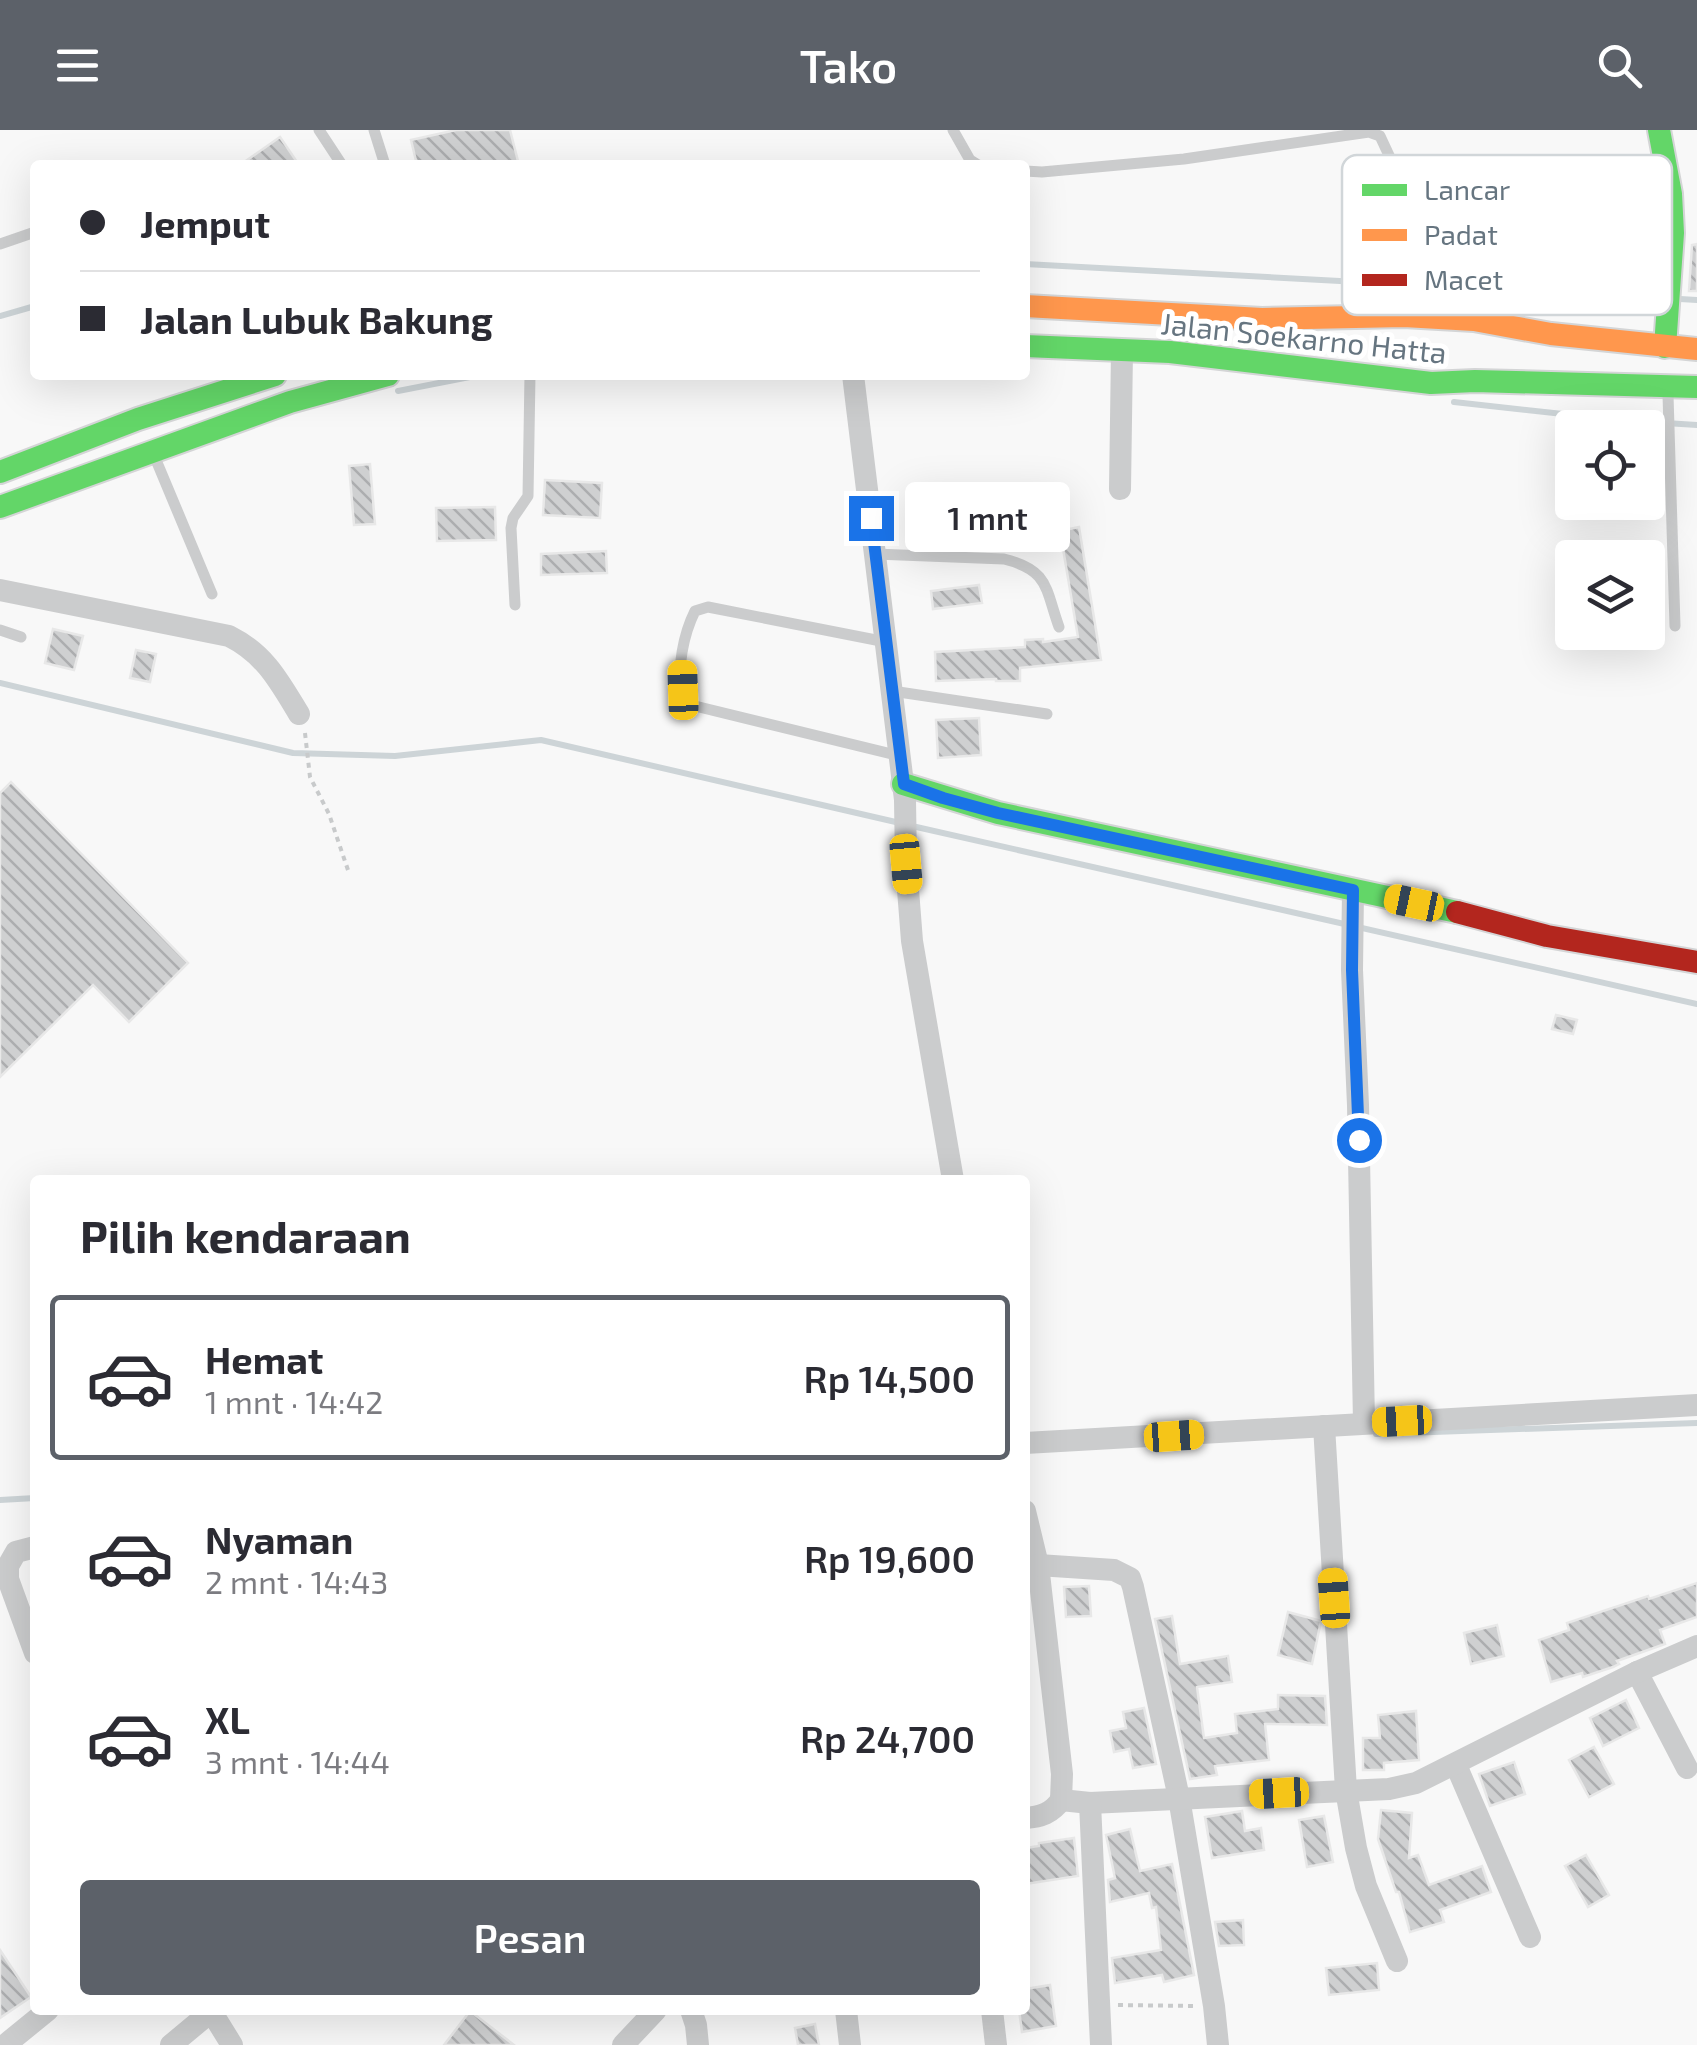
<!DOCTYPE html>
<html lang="id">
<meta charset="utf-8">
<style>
:root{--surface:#fff;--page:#f2f2f3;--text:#2b2b33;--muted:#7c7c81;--line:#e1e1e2;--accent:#5c6169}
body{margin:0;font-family:"Exo 2",sans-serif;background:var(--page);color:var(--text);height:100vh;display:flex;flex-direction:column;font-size:38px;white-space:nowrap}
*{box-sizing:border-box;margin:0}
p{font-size:32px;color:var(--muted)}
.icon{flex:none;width:55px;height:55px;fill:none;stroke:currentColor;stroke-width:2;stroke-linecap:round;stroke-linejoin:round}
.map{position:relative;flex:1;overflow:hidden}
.details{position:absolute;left:30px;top:1045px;width:1000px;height:840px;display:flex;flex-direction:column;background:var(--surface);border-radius:10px;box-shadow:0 10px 40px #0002}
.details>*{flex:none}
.top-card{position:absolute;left:30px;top:30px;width:1000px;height:220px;border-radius:10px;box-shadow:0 10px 40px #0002;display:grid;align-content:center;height:220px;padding:0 50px;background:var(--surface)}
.buttons{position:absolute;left:1555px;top:280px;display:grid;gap:20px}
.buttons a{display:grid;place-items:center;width:110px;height:110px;border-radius:10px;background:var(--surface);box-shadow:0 10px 40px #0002;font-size:50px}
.end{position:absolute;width:45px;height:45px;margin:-22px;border:12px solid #1a73e8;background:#fff;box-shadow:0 0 0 5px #fff}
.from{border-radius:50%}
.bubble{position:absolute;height:70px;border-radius:10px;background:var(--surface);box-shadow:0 10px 40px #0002;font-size:32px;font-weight:600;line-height:70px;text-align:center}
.car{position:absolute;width:30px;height:60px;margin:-30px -15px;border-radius:12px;box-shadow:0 0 8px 2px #0007;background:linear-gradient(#f5c518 24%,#345 0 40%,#f5c518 0 76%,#345 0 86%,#f5c518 0)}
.top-card b{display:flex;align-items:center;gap:35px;height:95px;font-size:38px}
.top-card b+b{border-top:2px solid var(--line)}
.top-card i{width:25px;height:25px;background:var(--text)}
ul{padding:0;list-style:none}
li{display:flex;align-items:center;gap:30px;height:165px;margin:0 20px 15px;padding:0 30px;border:5px solid transparent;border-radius:10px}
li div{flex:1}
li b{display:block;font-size:38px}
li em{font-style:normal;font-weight:600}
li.active{border-color:var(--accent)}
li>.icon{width:90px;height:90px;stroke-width:1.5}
h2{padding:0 50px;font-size:45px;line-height:120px}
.button{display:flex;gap:20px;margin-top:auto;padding:20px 50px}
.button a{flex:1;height:115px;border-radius:10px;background:var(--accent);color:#fff;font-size:40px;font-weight:600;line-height:115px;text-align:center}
header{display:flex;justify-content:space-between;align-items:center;height:130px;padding:0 50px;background:var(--accent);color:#fff;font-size:45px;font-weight:600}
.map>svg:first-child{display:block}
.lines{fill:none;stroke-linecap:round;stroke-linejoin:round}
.stream{stroke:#cdd4d7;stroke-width:6}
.building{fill:url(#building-back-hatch);stroke:#e8e8e8;stroke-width:2.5}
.fast-casing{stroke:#d4d5d6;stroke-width:26}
.slow-casing{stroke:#d4d5d6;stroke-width:26}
.jam-casing{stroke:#d4d5d6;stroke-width:26}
.path{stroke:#c8cacb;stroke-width:4;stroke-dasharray:5 5;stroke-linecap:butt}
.lane{stroke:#cbcccd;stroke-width:11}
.street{stroke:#cbcccd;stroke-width:22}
.fast{stroke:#63d668;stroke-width:22}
.slow{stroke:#ff974d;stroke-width:22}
.jam{stroke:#b3261e;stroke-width:22}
.route{stroke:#1a73e8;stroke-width:12}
.labels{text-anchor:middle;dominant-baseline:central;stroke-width:10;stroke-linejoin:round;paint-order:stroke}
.street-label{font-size:30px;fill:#667580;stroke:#fff}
.key{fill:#fff;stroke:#d1d6d9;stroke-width:2.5}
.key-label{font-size:28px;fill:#667580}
</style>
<header><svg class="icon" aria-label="menu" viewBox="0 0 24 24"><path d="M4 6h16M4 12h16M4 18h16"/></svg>Tako<svg class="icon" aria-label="search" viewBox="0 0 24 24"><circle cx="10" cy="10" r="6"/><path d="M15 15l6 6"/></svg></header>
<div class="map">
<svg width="1697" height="1915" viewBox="0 0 1697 1915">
<defs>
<pattern id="building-back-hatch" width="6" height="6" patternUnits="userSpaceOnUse" patternTransform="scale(2.5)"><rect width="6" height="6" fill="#cfd0d1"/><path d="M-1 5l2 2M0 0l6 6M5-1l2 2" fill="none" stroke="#acadaf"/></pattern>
</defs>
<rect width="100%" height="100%" fill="#f8f8f8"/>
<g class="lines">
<!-- stream -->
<g class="stream">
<polyline points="1025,134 1658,168"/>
<polyline points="1680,169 1697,170"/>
<polyline points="0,186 35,176"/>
<polyline points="398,261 480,245"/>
<polyline points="1454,272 1618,290 1697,295"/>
<polyline points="0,553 293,623 395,626 541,610 900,693"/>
<polyline points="912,696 1697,874"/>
<polyline points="1376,1304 1697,1293"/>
<polyline points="0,1370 35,1368"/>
</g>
</g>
<!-- building -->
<g class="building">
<polygon points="456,0 510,0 519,35 417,35 411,10"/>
<polygon points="280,7 299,35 240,35"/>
<polygon points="1697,114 1697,161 1689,161 1692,115"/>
<polygon points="370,334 375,394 354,395 349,336"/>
<polygon points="545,350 602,353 600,388 543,385"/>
<polygon points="495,377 496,410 437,411 436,378"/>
<polygon points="1016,378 1016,406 951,406 951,379"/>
<polygon points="1079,397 1101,530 1020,538 1020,551 996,551 996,549 936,551 935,522 1025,517 1025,510 1043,509 1043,512 1078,507 1060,401"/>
<polygon points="606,421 607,443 541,445 541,424"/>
<polygon points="979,455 982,473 933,479 931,461"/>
<polygon points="53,499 83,506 74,540 45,533"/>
<polygon points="136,520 156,524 150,552 130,548"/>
<polygon points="979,588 981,625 938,628 936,590"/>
<polygon points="11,652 188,833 129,892 93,855 0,947 0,663"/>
<polygon points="1556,885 1577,890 1573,904 1552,899"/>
<polygon points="1697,1453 1697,1487 1660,1500 1665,1514 1617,1531 1619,1534 1613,1537 1583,1547 1582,1543 1551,1552 1539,1510 1569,1500 1567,1493 1648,1466 1649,1469"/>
<polygon points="1089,1456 1091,1486 1066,1487 1064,1457"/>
<polygon points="1288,1482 1321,1491 1312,1534 1278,1525"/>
<polygon points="1172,1486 1180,1534 1228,1526 1232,1552 1197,1557 1204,1608 1237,1603 1235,1584 1278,1579 1278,1565 1325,1566 1327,1595 1265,1594 1269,1630 1215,1636 1217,1645 1190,1649 1155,1489"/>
<polygon points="1497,1495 1504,1526 1471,1534 1464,1503"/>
<polygon points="1626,1570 1639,1598 1603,1616 1590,1588"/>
<polygon points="1144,1578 1156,1634 1133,1638 1129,1619 1114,1622 1110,1601 1126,1598 1123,1582"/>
<polygon points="1416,1581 1419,1630 1384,1633 1384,1640 1363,1640 1363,1608 1380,1608 1378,1585"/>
<polygon points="1594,1617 1614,1654 1589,1667 1569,1630"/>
<polygon points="1514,1632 1525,1664 1490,1676 1479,1644"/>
<polygon points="1381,1680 1412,1683 1409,1728 1418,1725 1429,1755 1482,1736 1491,1762 1440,1780 1444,1792 1410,1802 1399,1762 1396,1762 1378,1709"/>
<polygon points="1242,1681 1245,1701 1261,1698 1264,1720 1212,1728 1205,1687"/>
<polygon points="1324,1686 1333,1732 1307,1737 1299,1690"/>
<polygon points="1130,1699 1140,1741 1172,1734 1194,1845 1164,1852 1162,1845 1115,1853 1112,1828 1161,1820 1156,1777 1152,1778 1149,1763 1110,1772 1108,1750 1115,1748 1106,1705"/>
<polygon points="1074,1708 1078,1746 1025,1754 1025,1718 1039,1716 1039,1713"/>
<polygon points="1586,1725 1609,1765 1588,1777 1565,1736"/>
<polygon points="1243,1790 1244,1815 1219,1816 1215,1792"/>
<polygon points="0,1820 31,1867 0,1888"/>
<polygon points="1377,1833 1379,1860 1329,1865 1326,1838"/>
<polygon points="1050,1855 1056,1896 1022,1902 1019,1880 1025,1880 1025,1859"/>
<polygon points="470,1881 514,1915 444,1915"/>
<polygon points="815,1894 819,1915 798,1915 795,1898"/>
</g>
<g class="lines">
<defs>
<g id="fast">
<polyline points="1659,0 1671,64 1673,103 1665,217"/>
<polyline points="1025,216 1170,222 1431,253 1475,251 1697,257"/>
<polyline points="0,342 138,289 275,245"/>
<polyline points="0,377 290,272 388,245"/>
<polyline points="903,654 998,683 1457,782"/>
</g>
<polyline id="slow" points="1025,176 1262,189 1404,186 1474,190 1551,204 1697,219"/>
<polyline id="jam" points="1457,782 1547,806 1697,832"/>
</defs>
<!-- fast casing -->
<use href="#fast" class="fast-casing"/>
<!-- slow casing -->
<use href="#slow" class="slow-casing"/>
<!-- jam casing -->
<use href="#jam" class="jam-casing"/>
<!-- path -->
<g class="path">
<polyline points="305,603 310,647 329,684 349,743"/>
<polyline points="1118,1875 1194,1876"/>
</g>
<!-- lane -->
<g class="lane">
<polyline points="319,0 342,35"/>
<polyline points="374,0 385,35"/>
<polyline points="953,0 970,30 978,35"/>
<polyline points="1025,41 1042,42 1184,29 1369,2 1380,6 1393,34 1407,47 1438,56 1458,73 1472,125 1474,181"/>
<polyline points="0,114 35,102"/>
<polyline points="1668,265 1675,496"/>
<polyline points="156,330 212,464"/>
<path d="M875 424 1004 429C1049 440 1045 458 1059 497"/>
<polyline points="515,475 511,398 513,388 528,366 530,245"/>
<polyline points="0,500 21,507"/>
<path d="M886 512 708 477 695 481C685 501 674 542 685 563 687 568 692 572 695 576L900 626"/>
<polyline points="892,561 1047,584"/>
</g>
<!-- street -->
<g class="street">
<polyline points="853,245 905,670 906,734 912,811 953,1050"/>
<polyline points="1120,359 1122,221"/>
<path d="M0 460 229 506C265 524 279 551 299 584"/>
<polyline points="1353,760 1352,840 1358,975 1364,1293"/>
<polyline points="1324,1296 1346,1660 1356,1718 1366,1756 1397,1831"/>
<polyline points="1025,1313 1697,1275"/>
<polyline points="1025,1381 1038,1435 1062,1644 1061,1670"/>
<polyline points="35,1417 16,1422 8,1436 8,1449 35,1523"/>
<polyline points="1038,1435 1114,1440 1130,1448 1133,1457 1179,1668 1214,1876 1218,1915"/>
<polyline points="1637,1542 1687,1638"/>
<polyline points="1456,1635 1530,1807"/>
<polyline points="1061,1670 1090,1673 1389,1659 1416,1653 1637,1542 1697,1516"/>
<polyline points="1090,1673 1101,1915"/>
<path d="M1025 1688C1041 1687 1052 1683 1061 1670"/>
<polyline points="691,1880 696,1895 698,1915"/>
<polyline points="846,1880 850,1915"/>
<polyline points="992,1880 996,1915"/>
<polyline points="211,1881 232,1915"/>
<polyline points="5,1915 48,1880"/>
<polyline points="171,1915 213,1880"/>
<polyline points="623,1915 656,1880"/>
</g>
<!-- fast -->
<use href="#fast" class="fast"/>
<!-- slow -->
<use href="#slow" class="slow"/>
<!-- jam -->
<use href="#jam" class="jam"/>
</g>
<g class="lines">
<!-- route -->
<polyline class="route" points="871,388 904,654 943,668 998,683 1353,760 1352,840 1359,1010"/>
</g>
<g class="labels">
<!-- street labels -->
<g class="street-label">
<text transform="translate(1304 207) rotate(6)">Jalan Soekarno Hatta</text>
</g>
</g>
<!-- legend -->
<rect x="1342" y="25" width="330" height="160" rx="15" class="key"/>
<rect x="1362" y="54" width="45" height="12" fill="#63d668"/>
<rect x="1362" y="99" width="45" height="12" fill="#ff974d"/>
<rect x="1362" y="144" width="45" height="12" fill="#b3261e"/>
<g class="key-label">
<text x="1424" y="70">Lancar</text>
<text x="1424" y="115">Padat</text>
<text x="1424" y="160">Macet</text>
</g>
</svg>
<div class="buttons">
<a><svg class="icon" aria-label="locate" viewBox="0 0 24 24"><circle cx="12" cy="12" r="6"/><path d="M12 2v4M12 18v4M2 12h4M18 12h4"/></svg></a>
<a><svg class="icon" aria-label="layers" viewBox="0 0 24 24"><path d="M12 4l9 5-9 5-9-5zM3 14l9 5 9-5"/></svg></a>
</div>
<i class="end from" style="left:1359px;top:1010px"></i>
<i class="end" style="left:871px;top:388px"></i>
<div class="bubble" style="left:905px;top:352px;width:165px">1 mnt</div>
<i class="car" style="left:683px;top:560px;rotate:358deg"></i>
<i class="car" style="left:906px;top:734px;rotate:175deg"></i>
<i class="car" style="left:1414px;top:773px;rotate:282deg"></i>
<i class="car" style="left:1402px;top:1291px;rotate:267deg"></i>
<i class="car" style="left:1174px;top:1306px;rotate:86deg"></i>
<i class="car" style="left:1334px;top:1468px;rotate:356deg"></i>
<i class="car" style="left:1279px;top:1663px;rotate:267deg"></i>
<div class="top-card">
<b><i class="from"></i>Jemput</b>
<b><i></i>Jalan Lubuk Bakung</b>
</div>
<section class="details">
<h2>Pilih kendaraan</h2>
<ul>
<li class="active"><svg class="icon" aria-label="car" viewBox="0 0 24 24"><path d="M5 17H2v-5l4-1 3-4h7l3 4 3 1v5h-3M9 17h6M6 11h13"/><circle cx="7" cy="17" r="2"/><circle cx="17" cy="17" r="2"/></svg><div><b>Hemat</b><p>1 mnt · 14:42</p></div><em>Rp 14,500</em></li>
<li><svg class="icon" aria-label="car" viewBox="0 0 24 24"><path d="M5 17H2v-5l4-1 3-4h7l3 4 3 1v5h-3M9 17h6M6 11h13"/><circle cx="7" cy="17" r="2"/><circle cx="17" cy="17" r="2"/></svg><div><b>Nyaman</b><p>2 mnt · 14:43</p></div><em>Rp 19,600</em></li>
<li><svg class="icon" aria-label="car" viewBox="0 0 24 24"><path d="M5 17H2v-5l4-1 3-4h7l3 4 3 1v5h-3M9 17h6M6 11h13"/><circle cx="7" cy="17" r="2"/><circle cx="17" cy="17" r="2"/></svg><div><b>XL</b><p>3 mnt · 14:44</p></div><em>Rp 24,700</em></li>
</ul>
<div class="button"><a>Pesan</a></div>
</section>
</div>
